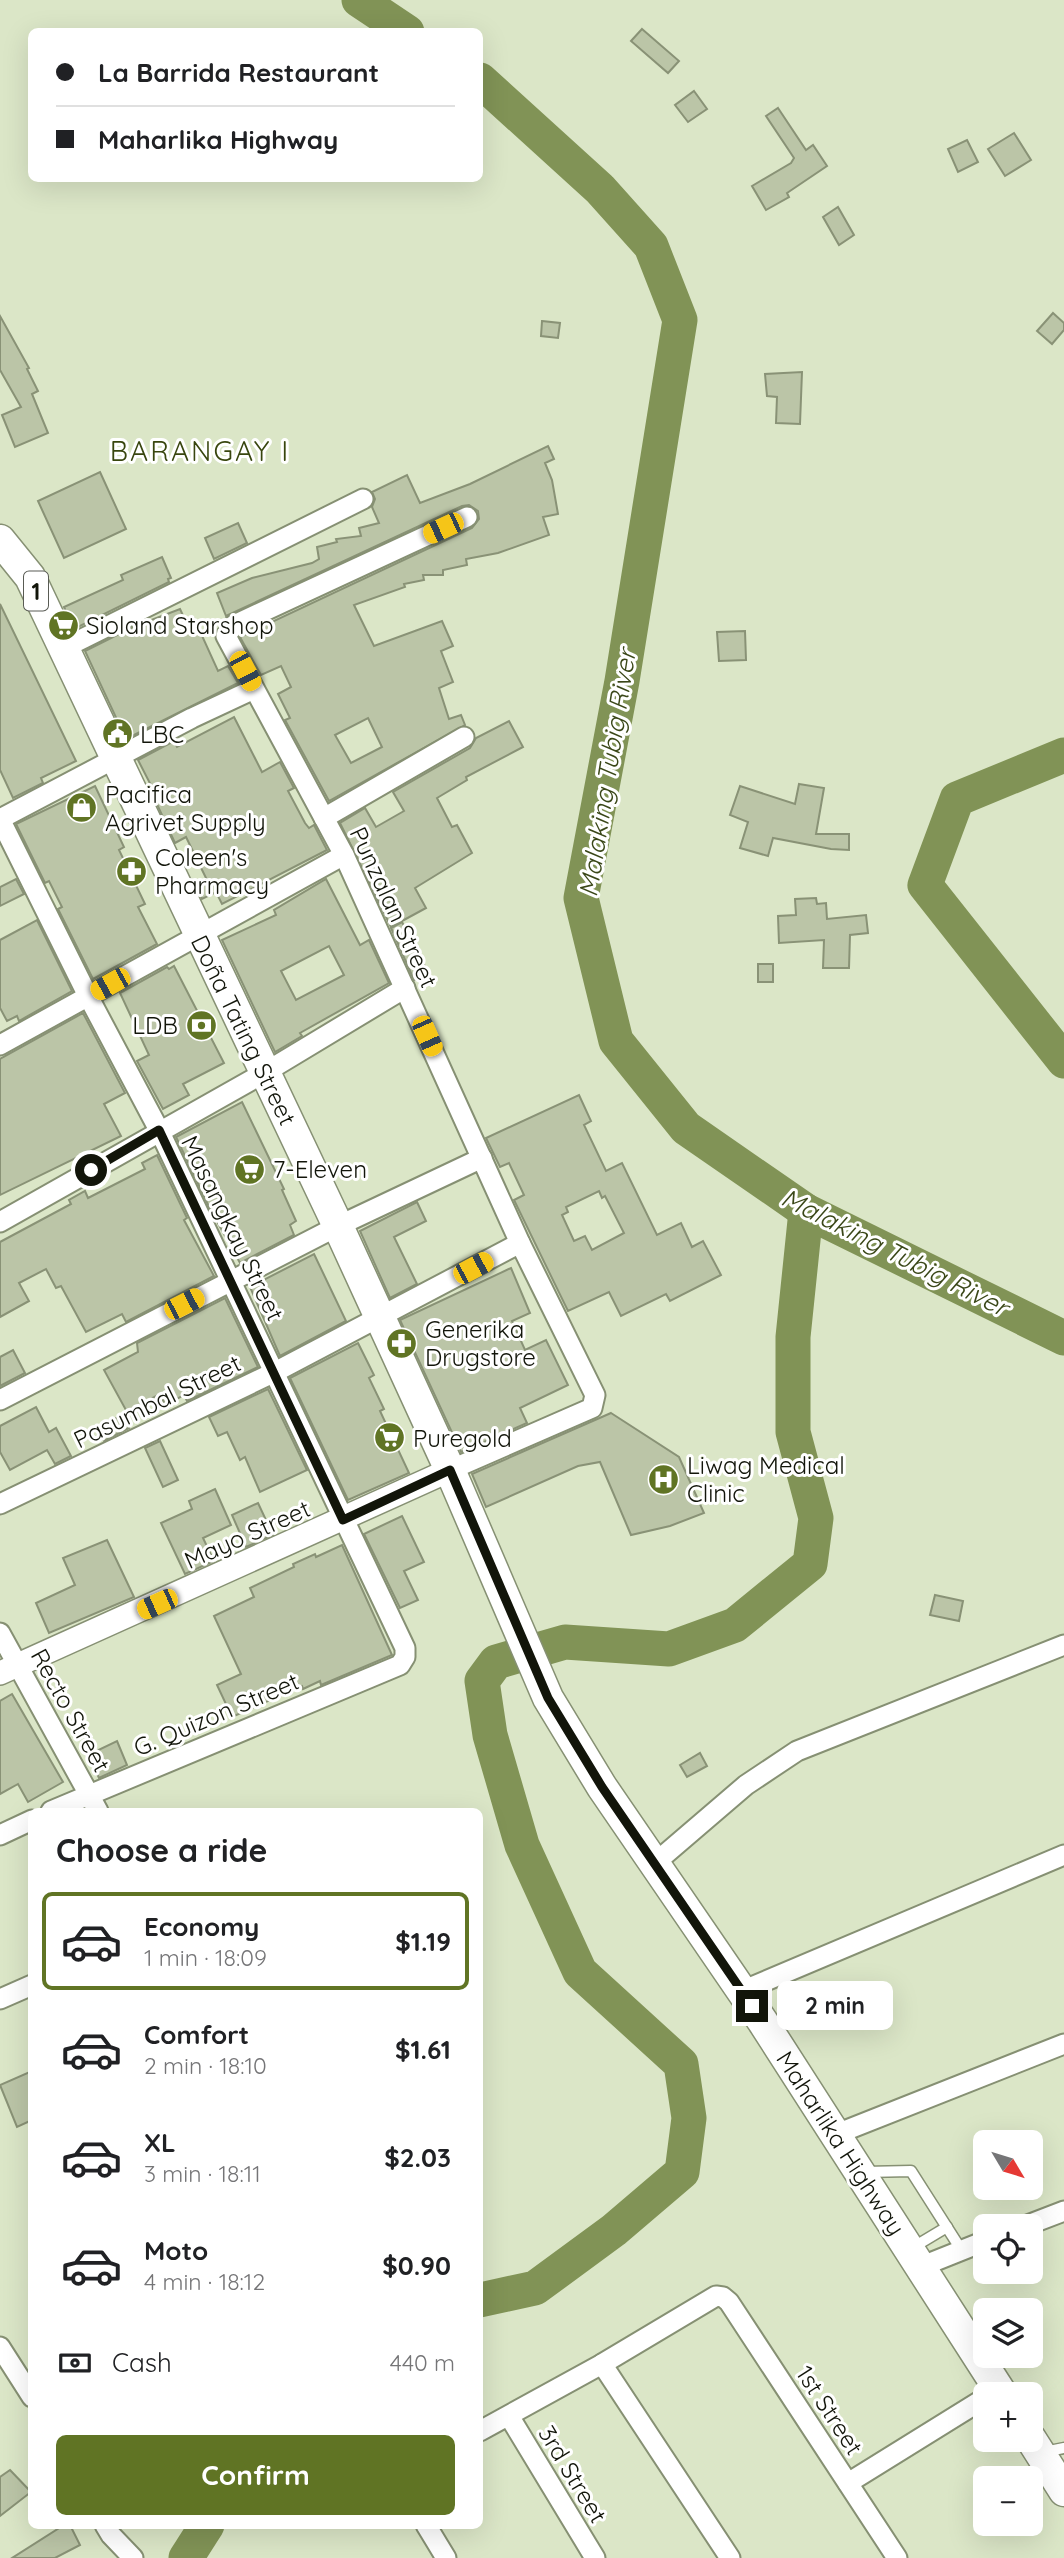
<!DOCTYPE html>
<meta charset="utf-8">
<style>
:root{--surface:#fff;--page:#f6f6f6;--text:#202124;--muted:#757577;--line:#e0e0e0;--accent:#607424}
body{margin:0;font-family:Quicksand,sans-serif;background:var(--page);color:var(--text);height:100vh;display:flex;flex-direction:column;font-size:26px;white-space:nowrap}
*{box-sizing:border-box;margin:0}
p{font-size:23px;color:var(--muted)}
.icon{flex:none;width:38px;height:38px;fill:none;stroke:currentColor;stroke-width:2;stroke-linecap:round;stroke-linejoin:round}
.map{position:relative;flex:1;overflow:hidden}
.side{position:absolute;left:28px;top:1808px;width:455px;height:721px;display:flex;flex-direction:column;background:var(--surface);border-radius:10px;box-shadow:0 7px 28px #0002}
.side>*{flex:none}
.hud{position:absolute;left:28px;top:28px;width:455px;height:154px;border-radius:10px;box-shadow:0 7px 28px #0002;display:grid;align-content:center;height:154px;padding:0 28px;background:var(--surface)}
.needle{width:46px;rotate:128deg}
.buttons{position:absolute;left:973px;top:2130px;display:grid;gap:14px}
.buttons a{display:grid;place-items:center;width:70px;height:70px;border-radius:10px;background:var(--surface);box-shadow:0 7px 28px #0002;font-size:35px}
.end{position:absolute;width:32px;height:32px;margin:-16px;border:9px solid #12150a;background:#fff;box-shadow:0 0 0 4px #fff}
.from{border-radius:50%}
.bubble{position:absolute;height:49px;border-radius:10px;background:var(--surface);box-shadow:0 7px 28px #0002;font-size:23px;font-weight:700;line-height:49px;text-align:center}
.car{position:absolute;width:21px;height:42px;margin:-21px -10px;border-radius:9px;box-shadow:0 0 5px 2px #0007;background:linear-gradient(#f5c518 24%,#345 0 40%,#f5c518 0 76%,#345 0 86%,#f5c518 0)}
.hud b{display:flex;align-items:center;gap:24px;height:66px;font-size:26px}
.hud b+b{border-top:2px solid var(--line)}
.hud i{width:18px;height:18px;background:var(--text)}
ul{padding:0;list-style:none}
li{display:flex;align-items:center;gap:21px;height:98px;margin:0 14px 10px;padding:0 14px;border:4px solid transparent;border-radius:10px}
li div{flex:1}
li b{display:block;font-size:26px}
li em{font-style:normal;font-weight:700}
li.on{border-color:var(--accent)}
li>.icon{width:63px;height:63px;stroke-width:1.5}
h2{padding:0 28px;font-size:32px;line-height:84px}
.pay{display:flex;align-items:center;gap:18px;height:77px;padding:0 28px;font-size:26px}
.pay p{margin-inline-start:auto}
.cta{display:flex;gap:14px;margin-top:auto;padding:14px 28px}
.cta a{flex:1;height:80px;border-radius:10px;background:var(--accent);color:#fff;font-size:28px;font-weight:700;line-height:80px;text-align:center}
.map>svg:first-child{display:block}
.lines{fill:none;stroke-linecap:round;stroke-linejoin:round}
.river{stroke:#819356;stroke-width:35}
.building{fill:#bbc5a7;stroke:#899276;stroke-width:2;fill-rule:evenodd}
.service-casing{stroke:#869073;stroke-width:13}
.minor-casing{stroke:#869073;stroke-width:23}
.tertiary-casing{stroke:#869073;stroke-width:26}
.primary-casing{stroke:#869073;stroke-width:33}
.service{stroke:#fff;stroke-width:10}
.minor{stroke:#fff;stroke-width:19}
.tertiary{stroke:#fff;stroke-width:23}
.primary{stroke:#fff;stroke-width:30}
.route{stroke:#12150a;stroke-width:9}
.labels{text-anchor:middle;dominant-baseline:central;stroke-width:6;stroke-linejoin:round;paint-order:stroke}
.shield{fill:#fff;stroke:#595b54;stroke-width:2}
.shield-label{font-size:23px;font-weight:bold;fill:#12150a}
.poi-label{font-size:24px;fill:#12150a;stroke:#fff;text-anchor:start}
.street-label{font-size:24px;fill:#12150a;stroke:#fff}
.water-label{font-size:26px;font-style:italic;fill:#3a4718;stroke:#fff}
.quarter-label{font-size:28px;letter-spacing:2px;fill:#38460e;stroke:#fff}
</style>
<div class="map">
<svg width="1064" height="2558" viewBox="0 0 1064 2558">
<rect width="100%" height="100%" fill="#dbe6c7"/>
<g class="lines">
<!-- river -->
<g class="river">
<polyline points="359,0 407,32"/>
<polyline points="480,80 600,189 651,246 680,320 622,681 581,898 616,1041 686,1128 806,1211 1064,1338"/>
<polyline points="1064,755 957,799 925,885 1064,1061"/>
<polyline points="480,2300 535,2288 614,2230 682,2172 689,2118 681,2064 580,1972 522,1845 490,1735 482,1681 496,1662 565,1642 669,1649 735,1625 810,1564 816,1518 793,1432 793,1337 806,1211"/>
<polyline points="186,2558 207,2525"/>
</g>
</g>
<!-- building -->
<g class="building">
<polygon points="642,29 679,61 668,73 631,41"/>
<polygon points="694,91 707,109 688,122 675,105"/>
<polygon points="778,108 806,150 813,145 827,166 787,193 789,197 766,210 752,186 791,163 794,158 766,116"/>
<polygon points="1014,133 1031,160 1005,176 988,149"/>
<polygon points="967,140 978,162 958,172 948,149"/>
<polygon points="838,207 854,235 839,245 823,217"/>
<polygon points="1053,313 1064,323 1064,330 1052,344 1037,331"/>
<polygon points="0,316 29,368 27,369 38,391 32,394 48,433 15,447 2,415 21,407 0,370"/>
<polygon points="542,321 560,323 558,338 541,336"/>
<polygon points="802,372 800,424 776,423 777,397 767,396 765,374"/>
<path d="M548 446 554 459 545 463 552 480 558 514 543 517 549 535 498 553 466 559 467 565 443 570V575H423L424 580 404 584 405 587 354 605 374 646 442 621 453 646 441 651 453 682 439 688 449 719 461 715 465 725 329 801 285 720 290 718 278 694 291 687 281 666 261 675 240 637 472 528 479 519 478 511 469 505 462 506 226 616 217 593 252 578 312 563 319 559 317 547 337 542 336 539 361 536 359 528 379 523 372 507 375 499 372 492 407 475 420 503 470 484ZM368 718 382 747 351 763 335 735Z"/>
<polygon points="100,472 126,529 64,558 38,501"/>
<polygon points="238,523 247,543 214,559 205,538"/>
<polygon points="162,557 171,578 168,579 169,582 74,629 64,607 123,580 121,575"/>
<polygon points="0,604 76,761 41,778 43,783 13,798 0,770"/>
<polygon points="180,609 186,622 194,618 218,671 228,666 238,683 126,739 85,651 133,627"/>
<polygon points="745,631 746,660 719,661 717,632"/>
<polygon points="234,717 262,772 280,762 294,788 288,791 305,823 309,828 314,825 327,850 222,904 216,892 202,899 196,885 207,880 186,837 175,843 155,800 158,799 138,760 174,741 177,747"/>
<polygon points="509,721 523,747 466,777 467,780 437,798 452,827 457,825 472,853 415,888 426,908 391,927 340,823 365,808 376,827 404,811 393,792 470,748 476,738"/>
<polygon points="799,784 824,788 816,834 849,834 849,850 831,849 773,838 768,856 740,848 748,822 730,815 740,786 795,804"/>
<polygon points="95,786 124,847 119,850 145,904 138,907 157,944 93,979 58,909 62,907 49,881 45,883 16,824"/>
<polygon points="16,879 24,894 0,906 0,887"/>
<path d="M326 879 360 945 369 940 389 983 300 1033 302 1036 275 1052 222 940 276 915 274 910ZM329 946 344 975 296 1000 281 971Z"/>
<polygon points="816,898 817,904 826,903 827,919 866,915 868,933 850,935 849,968 823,968 824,940 779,943 778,916 796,915 795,899"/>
<polygon points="37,920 72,991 19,1021 17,1016 7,1021 0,1008 0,940"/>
<polygon points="402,922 428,972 414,980 391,928"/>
<rect x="758" y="964" width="15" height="18"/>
<polygon points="174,966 224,1063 183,1084 189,1095 163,1109 137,1061 149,1055 120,993 167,967 169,969"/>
<polygon points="83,1013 125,1093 104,1104 121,1136 0,1195 0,1059"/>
<path d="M579 1095 591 1121 584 1125 606 1171 622 1163 657 1235 681 1223 692 1247 703 1241 721 1275 670 1301 666 1294 621 1316 609 1292 568 1311 514 1200 524 1195 509 1163 500 1167 486 1138ZM599 1191 602 1198 605 1196 624 1233 592 1250 585 1236 574 1241 562 1215 568 1212 566 1207Z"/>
<polygon points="242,1102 284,1189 282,1190 296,1221 290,1225 294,1235 240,1263 209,1207 176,1137"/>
<polygon points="157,1155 187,1218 184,1220 214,1276 126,1322 122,1314 86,1332 61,1286 56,1288 46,1269 19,1283 29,1301 0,1317 0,1242 71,1204 69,1200 85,1191 88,1198 145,1169 142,1163"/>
<polygon points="417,1202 426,1221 394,1237 417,1284 390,1298 360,1231"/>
<polygon points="314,1254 346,1321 280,1356 250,1287"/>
<polygon points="511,1268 530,1313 512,1321 525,1350 546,1340 568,1385 520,1408 527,1423 461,1452 400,1320"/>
<polygon points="225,1298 258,1367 187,1401 184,1395 165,1405 160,1394 127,1412 104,1370 138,1352 137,1343"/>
<polygon points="358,1343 374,1375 369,1378 384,1409 380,1411 409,1473 348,1500 290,1378"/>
<polygon points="13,1350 25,1373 0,1386 0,1357"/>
<polygon points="268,1389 307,1470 260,1492 245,1457 240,1460 227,1432 218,1436 209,1417"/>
<polygon points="36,1407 49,1432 56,1428 71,1456 55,1464 47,1450 10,1470 0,1452 0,1426"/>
<polygon points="611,1413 679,1457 704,1513 670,1526 631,1535 600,1462 578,1466 486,1507 472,1474"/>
<polygon points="122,1415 129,1428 104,1441 97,1428"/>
<polygon points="160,1441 178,1480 163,1487 145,1448"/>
<polygon points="215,1489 231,1525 203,1538 214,1561 185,1574 161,1523 192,1509 189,1501"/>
<polygon points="258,1503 273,1535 246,1547 232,1515"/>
<polygon points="402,1516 424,1562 404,1571 418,1600 400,1608 364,1534"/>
<polygon points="107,1540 134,1597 49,1633 36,1603 75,1585 63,1558"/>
<polygon points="342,1545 392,1655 321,1685 320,1681 303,1689 302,1686 232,1717 217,1685 241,1674 214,1616 254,1597 250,1588 294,1567 293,1564 315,1554 316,1557"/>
<polygon points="935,1595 963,1601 959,1621 930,1615"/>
<polygon points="12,1694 63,1782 28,1802 18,1784 0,1794 0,1701"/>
<polygon points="117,1741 127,1765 99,1778 88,1755"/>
<polygon points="700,1753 707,1766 687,1777 680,1765"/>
<polygon points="32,2071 32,2120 17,2127 0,2085"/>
<polygon points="10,2470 31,2492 0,2516 0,2477"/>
<polygon points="64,2525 70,2525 80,2545 55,2558 12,2558"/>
</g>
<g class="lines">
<defs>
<g id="service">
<polyline points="865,2172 911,2171 962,2251"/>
<polyline points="912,2248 947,2227"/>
<polyline points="1044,2452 1064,2448"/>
</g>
<g id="minor">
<polyline points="64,648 363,499"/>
<polyline points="324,818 464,737"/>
<polyline points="0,819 88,996 159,1130 405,1648 405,1657 400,1665 51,1811"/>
<polyline points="0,819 192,718 254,689"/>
<polyline points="0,1045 344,855"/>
<polyline points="0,1222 264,1073 405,988"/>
<polyline points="0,1400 338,1226 482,1158"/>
<polyline points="450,1470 592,1408 595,1395 520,1243 344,855 226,636 234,625 467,517"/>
<polyline points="0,1504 275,1372 520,1243"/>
<polyline points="0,1633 98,1811"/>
<polyline points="0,1835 32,1820"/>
<polyline points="655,1863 746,1785 797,1751 1064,1645"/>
<polyline points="742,1991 1064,1855"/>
<polyline points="0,1999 32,1985"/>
<polyline points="834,2135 1064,2044"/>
<polyline points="1025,2226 1064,2211"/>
<polyline points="920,2267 985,2241"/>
<polyline points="0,2347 32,2397"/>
<polyline points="602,2364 730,2558"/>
<polyline points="509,2416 595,2558"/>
<polyline points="480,2431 602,2364 716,2296 723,2297 729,2302 897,2558"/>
<polyline points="848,2483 985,2398"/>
<polyline points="105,2525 111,2535 133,2558"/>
<polyline points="426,2525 446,2558"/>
</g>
<polyline id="tertiary" points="0,1673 450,1470"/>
<g id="primary">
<polyline points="0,540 30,577 338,1226 450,1470 548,1698 602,1787 763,2022 1002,2394"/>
<polyline points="1031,2439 1064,2491"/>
</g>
</defs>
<!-- service casing -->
<use href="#service" class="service-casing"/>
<!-- minor casing -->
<use href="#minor" class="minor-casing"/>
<!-- tertiary casing -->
<use href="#tertiary" class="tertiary-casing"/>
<!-- primary casing -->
<use href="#primary" class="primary-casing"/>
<!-- service -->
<use href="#service" class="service"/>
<!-- minor -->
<use href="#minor" class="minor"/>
<!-- tertiary -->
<use href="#tertiary" class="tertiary"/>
<!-- primary -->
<use href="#primary" class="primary"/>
</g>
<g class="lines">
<!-- route -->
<polyline class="route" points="91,1170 159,1130 343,1520 450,1470 548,1698 602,1787 752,2006"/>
</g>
<!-- icons -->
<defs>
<symbol id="supermarket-disc" viewBox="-11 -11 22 22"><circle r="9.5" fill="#607424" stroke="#fff"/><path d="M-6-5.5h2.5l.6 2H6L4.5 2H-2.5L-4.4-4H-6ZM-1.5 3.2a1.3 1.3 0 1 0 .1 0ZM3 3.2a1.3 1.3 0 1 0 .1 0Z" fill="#fff"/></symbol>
<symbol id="civic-disc" viewBox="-11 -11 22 22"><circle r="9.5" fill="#607424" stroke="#fff"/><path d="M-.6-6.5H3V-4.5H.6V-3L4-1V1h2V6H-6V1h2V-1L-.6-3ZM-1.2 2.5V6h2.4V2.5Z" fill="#fff"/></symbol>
<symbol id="shop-disc" viewBox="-11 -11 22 22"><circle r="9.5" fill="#607424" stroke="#fff"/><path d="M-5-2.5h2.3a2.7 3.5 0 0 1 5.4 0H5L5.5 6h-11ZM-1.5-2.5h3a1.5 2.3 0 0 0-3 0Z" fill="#fff"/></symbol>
<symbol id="pharmacy-disc" viewBox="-11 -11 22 22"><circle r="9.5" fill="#607424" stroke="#fff"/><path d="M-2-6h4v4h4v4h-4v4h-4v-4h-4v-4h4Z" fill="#fff"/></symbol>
<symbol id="bank-disc" viewBox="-11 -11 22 22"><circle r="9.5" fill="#607424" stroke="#fff"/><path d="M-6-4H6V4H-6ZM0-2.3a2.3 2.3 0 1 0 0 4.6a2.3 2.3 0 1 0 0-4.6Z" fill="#fff"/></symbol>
<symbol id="hospital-disc" viewBox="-11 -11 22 22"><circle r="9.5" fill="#607424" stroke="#fff"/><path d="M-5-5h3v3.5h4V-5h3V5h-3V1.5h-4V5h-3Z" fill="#fff"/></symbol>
</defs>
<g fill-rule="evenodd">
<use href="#supermarket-disc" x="46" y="608" width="35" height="35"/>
<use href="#civic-disc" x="100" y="716" width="35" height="35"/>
<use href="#shop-disc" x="64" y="790" width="35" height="35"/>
<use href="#pharmacy-disc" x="114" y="854" width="35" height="35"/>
<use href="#bank-disc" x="184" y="1008" width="35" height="35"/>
<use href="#supermarket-disc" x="232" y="1152" width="35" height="35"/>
<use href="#pharmacy-disc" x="384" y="1326" width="35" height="35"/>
<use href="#supermarket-disc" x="372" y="1420" width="35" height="35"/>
<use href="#hospital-disc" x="646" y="1462" width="35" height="35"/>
</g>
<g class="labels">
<!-- shield labels -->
<rect class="shield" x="24" y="571.5" width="24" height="39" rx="5"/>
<g class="shield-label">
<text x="36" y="591">1</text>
</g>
<!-- poi labels -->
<g class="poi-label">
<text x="86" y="625">Sioland Starshop</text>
<text x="140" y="734">LBC</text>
<text x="105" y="794">Pacifica<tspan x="105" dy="28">Agrivet Supply</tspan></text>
<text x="155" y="857">Coleen's<tspan x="155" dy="28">Pharmacy</tspan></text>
<text x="178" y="1025" text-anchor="end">LDB</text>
<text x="273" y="1169">7-Eleven</text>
<text x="425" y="1329">Generika<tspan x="425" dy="28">Drugstore</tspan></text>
<text x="413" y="1438">Puregold</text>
<text x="687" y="1465">Liwag Medical<tspan x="687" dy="28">Clinic</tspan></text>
</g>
<!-- street labels -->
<g class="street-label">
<text transform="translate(394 907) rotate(65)">Punzalan Street</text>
<text transform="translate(244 1030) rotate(64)">Doña Tating Street</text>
<text transform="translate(233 1228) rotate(64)">Masangkay Street</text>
<text transform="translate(157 1401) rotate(-26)">Pasumbal Street</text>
<text transform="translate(247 1534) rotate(-24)">Mayo Street</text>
<text transform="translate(71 1710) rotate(61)">Recto Street</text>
<text transform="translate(216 1714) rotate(-23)">G. Quizon Street</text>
<text transform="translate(841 2143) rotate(57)">Maharlika Highway</text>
<text transform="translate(830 2410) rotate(57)">1st Street</text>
<text transform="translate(573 2474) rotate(59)">3rd Street</text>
</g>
<!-- water labels -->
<g class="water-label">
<text transform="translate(607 773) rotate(-81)">Malaking Tubig River</text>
<text transform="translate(895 1252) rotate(27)">Malaking Tubig River</text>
</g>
<!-- quarter labels -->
<g class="quarter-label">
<text x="200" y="450">BARANGAY I</text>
</g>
</g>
</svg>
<div class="buttons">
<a><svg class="needle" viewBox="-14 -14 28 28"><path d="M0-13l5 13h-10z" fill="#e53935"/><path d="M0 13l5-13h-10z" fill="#757577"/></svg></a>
<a><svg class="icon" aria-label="locate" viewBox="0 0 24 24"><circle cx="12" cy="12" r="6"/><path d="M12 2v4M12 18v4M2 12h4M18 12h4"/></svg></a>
<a><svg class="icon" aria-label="layers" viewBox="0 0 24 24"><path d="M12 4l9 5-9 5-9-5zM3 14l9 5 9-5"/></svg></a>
<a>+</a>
<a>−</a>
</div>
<i class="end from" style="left:91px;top:1170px"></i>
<i class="end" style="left:752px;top:2006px"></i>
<div class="bubble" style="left:777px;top:1981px;width:116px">2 min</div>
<i class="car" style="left:443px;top:528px;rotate:245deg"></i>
<i class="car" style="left:245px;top:671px;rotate:152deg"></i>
<i class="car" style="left:110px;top:984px;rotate:241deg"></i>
<i class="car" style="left:427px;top:1036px;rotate:156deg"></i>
<i class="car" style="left:473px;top:1268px;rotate:62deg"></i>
<i class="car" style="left:184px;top:1304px;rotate:63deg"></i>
<i class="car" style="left:157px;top:1604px;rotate:246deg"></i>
<div class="hud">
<b><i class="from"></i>La Barrida Restaurant</b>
<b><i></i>Maharlika Highway</b>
</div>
<section class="side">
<h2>Choose a ride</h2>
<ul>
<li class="on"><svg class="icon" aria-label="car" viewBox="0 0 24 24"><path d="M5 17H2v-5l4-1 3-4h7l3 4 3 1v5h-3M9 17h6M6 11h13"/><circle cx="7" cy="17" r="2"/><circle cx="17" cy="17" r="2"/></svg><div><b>Economy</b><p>1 min · 18:09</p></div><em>$1.19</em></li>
<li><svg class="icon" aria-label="car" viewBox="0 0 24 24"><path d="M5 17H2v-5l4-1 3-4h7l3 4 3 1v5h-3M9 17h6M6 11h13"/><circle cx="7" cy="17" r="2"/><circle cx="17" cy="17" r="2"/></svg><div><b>Comfort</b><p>2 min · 18:10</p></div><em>$1.61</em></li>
<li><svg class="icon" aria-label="car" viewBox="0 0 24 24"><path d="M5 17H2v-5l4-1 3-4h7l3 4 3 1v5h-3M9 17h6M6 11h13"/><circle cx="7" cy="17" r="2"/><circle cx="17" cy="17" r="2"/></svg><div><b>XL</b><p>3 min · 18:11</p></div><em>$2.03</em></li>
<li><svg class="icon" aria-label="car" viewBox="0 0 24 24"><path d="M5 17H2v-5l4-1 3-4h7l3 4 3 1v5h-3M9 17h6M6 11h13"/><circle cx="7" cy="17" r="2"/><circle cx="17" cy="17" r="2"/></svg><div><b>Moto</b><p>4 min · 18:12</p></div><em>$0.90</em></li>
</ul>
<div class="pay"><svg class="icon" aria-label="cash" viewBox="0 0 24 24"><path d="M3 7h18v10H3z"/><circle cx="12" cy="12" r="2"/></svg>Cash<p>440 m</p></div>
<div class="cta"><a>Confirm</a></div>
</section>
</div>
